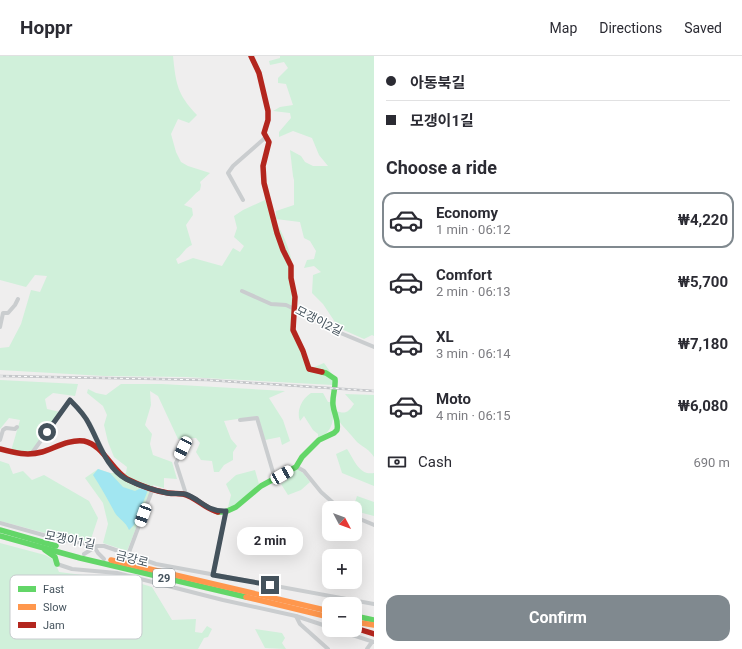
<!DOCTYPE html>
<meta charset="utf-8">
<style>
:root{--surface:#fff;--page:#f2f2f3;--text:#2b2b33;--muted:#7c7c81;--line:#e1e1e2;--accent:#80898f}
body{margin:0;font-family:Roboto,"Noto Sans KR",sans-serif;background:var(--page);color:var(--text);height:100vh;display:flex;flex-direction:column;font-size:15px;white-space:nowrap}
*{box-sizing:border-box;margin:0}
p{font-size:13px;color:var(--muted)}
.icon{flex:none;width:22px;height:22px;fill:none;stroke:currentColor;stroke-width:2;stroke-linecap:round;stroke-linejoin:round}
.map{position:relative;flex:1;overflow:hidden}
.panel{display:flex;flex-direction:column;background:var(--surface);width:368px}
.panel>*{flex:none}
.guide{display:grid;align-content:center;height:88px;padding:0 12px;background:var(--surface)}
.needle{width:26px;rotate:131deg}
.fabs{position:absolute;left:322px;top:445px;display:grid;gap:8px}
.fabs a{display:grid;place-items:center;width:40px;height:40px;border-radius:8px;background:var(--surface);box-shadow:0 4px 16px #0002;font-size:20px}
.end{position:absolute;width:18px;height:18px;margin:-9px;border:5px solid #44525c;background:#fff;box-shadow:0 0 0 2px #fff}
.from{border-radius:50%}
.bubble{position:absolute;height:28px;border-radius:12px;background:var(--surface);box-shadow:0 4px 16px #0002;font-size:13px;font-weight:700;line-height:28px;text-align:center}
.car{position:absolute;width:12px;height:24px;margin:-12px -6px;border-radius:5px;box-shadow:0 0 3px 1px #0007;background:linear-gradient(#fff 24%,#345 0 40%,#fff 0 76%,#345 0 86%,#fff 0)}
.guide b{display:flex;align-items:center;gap:14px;height:38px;font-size:15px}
.guide b+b{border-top:1px solid var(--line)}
.guide i{width:10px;height:10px;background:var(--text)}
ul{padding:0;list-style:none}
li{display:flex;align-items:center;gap:12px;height:56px;margin:0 8px 6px;padding:0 4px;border:2px solid transparent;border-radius:12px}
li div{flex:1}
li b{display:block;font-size:15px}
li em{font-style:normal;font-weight:700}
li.active{border-color:var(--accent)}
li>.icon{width:36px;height:36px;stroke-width:1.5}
h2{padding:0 12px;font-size:18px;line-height:48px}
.pay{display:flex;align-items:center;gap:10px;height:44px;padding:0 12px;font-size:15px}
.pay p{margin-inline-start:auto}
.primary-button{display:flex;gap:8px;margin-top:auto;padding:8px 12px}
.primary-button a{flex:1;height:46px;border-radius:12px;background:var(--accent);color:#fff;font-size:16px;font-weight:700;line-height:46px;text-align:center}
header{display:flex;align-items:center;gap:24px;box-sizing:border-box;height:56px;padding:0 20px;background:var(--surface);border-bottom:1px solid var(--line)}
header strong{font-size:19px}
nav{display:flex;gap:22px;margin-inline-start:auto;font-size:14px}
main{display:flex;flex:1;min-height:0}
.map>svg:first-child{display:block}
.green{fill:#d0f0da}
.water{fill:#a1e6f1}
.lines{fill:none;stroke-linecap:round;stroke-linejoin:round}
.street{stroke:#cacdcf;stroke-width:4}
.fast{stroke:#63d668;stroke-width:5.5}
.slow{stroke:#ff974d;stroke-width:5.5}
.jam{stroke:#b3261e;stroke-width:5.5}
.rail-casing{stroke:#c4c6c9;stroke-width:2.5}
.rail{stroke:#fff;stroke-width:1;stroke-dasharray:3;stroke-linecap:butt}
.route{stroke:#44525c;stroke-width:5}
.labels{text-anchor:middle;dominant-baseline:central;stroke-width:3;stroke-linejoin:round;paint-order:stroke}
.shield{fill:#fff;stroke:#7c868d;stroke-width:1}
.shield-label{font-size:11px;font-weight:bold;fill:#44525c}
.street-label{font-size:12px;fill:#44525c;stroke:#fff}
.key{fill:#fff;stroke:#c7cbce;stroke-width:1}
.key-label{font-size:11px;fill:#44525c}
</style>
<header>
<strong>Hoppr</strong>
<nav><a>Map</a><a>Directions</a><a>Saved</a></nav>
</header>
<main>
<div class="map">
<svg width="374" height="593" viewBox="0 0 374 593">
<rect width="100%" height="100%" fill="#efeeee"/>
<!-- green -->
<g class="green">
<path d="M0 0H173C176 28 177 38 197 59L189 67 178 63 171 78 176 96 181 106 188 110 210 117 200 126 201 129 200 134C194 138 190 144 184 149L192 152 193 159 186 169 192 189C184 192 183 199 176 203L178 208 193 202 222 210 233 192 240 196 244 190 234 181 237 172 234 160 243 154 265 144C273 162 285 179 290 198 294 211 292 225 297 237L293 249 295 282 303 290 312 312 324 307 337 325 333 329 186 321 104 320 0 314V292L9 291 21 268 31 234 40 236 47 220 35 219 26 231 0 224Z"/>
<polygon points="280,0 374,0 374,280 372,279 364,283 339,272 323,248 312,237 313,219 321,216 314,210 304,212 307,204 314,203 316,195 310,185 304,182 300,166 276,163 276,155 294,149 294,124 293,120 290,94 301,100 305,106 313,110 328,110 319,99 312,82 293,75 279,81 279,76 291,62 290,57 273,55 280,51 293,49 286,28 278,27 278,22 288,12 284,6 270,9 269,5 280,2"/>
<polygon points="0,324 78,328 75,340 53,337 45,343 47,353 60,356 30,397 11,395 20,364 9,362 0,373"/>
<polygon points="121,328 162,328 285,335 269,342 283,364 290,385 282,389 280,381 265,384 258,360 224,365 231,383 237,390 233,396 233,404 224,409 219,416 214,416 212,405 201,404 196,396 200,387 196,382 178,383 158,340 150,335 151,349 145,369 152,378 150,388 153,399 172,406 177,423 164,422 164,432 153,429 127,495 103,487 108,468 103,447 85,422 98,413 110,417 126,417 127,411 114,401 108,386 104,369 107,359 103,350 87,337 88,333 96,337 106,339"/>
<path d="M311 337H323L328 346H331C335 364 334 373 318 384V378L313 374 304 360 300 365C296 354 302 343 311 337Z"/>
<path d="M345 338 374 339V401C369 393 364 392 357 386 355 384 353 381 351 379 343 369 339 369 336 355 345 358 348 357 354 348Z"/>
<path d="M347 393C354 403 359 420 374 417V430L342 417 336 398Z"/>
<polygon points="0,405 9,408 13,418 23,415 32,424 44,419 89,445 98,462 90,486 60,481 0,465"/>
<polygon points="297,413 303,417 310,426 301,434 288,439 281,428 287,424 284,420"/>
<polygon points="255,414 259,428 235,449 228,451 231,439 226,428 236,419"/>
<polygon points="357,440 374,446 374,460 355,455 355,452 353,452"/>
<polygon points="0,487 45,499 54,504 59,516 83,519 83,565 98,565 104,560 102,540 115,543 125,523 152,531 172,564 196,563 195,576 202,577 207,570 212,573 208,581 204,582 198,593 0,593"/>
<polygon points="255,573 282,577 285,582 282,587 286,593 265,592"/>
</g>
<!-- water -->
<path class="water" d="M98 413 110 417 123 431 135 435 143 431 148 434 134 469 129 474C126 466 119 463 115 457 108 444 101 431 93 419Z"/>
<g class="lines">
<!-- street -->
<g class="street">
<polyline points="243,144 228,117 233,110 266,81"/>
<polyline points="242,235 271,248 286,249 318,264 331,273 374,291"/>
<polyline points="0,271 3,257 8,257 15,249 18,243"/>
<polyline points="240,364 257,362 275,423"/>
<polyline points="0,384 3,374 6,372 15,373 17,371"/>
<polyline points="183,393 176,407 186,438"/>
<polyline points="32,397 70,344 89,366 104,397"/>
<polyline points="297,411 304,415 321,436 339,452"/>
<polyline points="355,461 374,469"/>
<polyline points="0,467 61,484 83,487 95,492"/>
<polyline points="95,492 98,497 104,503"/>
<polyline points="84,498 97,490 104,490 156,508 374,548"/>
<polyline points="128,499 153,432"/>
<polyline points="57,508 72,513 117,517 223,544 296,560 329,571"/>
<polyline points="213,519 226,455"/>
<polyline points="296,560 300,568 328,593"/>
<polyline points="337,574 374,586"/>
<polyline points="367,593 372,586"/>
</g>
<!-- fast -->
<g class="fast">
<path d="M218 456H225L236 451 261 430 296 411 302 401 319 384 334 377 337 374C339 365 334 358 333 349 332 340 336 332 335 323L326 317 322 316"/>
<polyline points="0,474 56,490"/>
<polyline points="0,480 80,502 246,541"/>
<polyline points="45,494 55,501 57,508"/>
<polyline points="355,560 374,564"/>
</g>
<!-- slow -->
<g class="slow">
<polyline points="111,504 329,555"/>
<polyline points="246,541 329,561"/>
<polyline points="355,566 374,569"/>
</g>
<!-- jam -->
<g class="jam">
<polyline points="251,0 259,17 268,55 268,64 264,77 269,86 263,110 264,127 277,177 283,194 291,210 291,222 295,241 293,274 303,295 309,313 322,316"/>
<path d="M0 393C14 397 28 400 42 396 55 392 69 383 84 385 103 389 111 413 127 423 139 429 154 435 168 437 173 438 178 437 183 438 196 441 205 453 218 456"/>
<polyline points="355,572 374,578"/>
</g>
<defs>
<polyline id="rail" points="0,320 208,324 374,335"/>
</defs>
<!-- rail casing -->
<use href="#rail" class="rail-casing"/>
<!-- rail -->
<use href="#rail" class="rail"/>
</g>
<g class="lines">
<!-- route -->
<path class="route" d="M47 376 70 344C77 351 85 359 89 368 99 386 106 412 126 423 138 429 153 434 167 437 173 438 179 437 185 438 201 443 206 456 226 455L213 519 270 529"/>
</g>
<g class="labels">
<!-- shield labels -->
<rect class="shield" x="153" y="513" width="22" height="18" rx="3"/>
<g class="shield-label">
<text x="164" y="522">29</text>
</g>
<!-- street labels -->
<g class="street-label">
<text transform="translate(319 265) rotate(27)">모갱이2길</text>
<text transform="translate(70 484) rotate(11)">모갱이1길</text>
<text transform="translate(132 503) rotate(14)">금강로</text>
</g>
</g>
<!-- legend -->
<rect x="10" y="519" width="132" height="64" rx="6" class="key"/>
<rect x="18" y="530" width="18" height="6" fill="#63d668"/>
<rect x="18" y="548" width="18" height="6" fill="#ff974d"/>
<rect x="18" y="566" width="18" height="6" fill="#b3261e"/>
<g class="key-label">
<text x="43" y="537">Fast</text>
<text x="43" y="555">Slow</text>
<text x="43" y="573">Jam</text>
</g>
</svg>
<div class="fabs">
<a><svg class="needle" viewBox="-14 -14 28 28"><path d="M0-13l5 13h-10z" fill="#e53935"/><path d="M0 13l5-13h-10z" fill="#7c7c81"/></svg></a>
<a>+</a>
<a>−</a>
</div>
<i class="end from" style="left:47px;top:376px"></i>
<i class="end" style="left:270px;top:529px"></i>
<div class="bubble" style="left:237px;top:471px;width:66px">2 min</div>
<i class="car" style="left:183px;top:392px;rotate:206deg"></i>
<i class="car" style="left:282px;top:419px;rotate:60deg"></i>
<i class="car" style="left:143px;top:459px;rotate:200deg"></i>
</div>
<section class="panel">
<div class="guide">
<b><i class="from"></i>아동북길</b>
<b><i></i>모갱이1길</b>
</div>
<h2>Choose a ride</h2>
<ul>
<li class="active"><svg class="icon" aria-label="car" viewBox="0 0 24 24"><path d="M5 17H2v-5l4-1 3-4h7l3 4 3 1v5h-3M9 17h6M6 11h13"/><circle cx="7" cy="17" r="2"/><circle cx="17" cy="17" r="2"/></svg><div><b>Economy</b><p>1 min · 06:12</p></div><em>₩4,220</em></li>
<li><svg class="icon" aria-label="car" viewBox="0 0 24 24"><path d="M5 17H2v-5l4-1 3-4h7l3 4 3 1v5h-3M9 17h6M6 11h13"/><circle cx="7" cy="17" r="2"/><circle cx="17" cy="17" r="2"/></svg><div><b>Comfort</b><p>2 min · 06:13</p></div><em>₩5,700</em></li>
<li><svg class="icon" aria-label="car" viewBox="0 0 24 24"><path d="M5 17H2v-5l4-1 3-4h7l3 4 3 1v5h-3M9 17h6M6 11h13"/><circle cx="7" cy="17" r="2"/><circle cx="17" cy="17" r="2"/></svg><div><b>XL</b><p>3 min · 06:14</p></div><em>₩7,180</em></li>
<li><svg class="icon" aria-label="car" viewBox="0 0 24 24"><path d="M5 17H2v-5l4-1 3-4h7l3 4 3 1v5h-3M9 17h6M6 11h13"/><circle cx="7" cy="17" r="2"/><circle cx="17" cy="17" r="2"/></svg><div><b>Moto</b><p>4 min · 06:15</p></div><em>₩6,080</em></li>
</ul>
<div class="pay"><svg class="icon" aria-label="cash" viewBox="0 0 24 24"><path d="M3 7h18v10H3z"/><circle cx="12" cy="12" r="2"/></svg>Cash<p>690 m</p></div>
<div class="primary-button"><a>Confirm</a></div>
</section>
</main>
